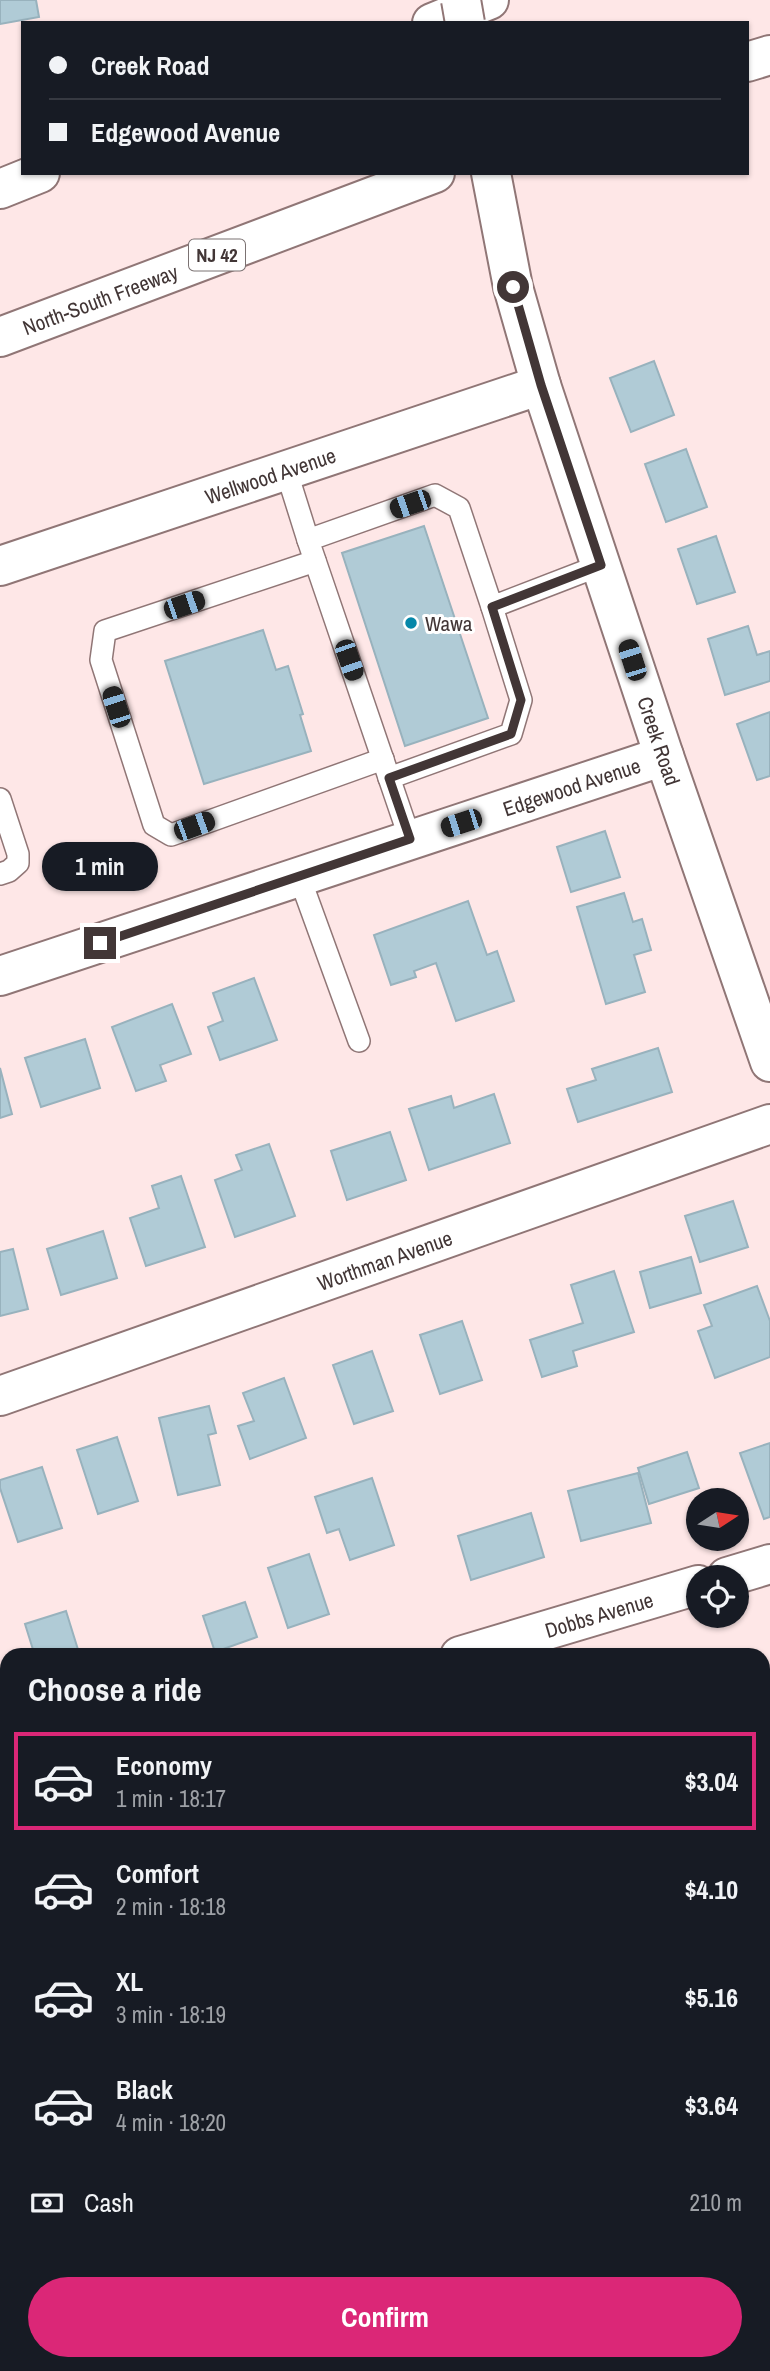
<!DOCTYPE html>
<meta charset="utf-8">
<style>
:root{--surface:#171b24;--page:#242831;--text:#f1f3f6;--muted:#9ea1a6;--line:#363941;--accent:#db2777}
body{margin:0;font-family:"Archivo Narrow",sans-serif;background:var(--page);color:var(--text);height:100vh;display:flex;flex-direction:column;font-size:26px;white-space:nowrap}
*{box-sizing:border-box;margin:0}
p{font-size:23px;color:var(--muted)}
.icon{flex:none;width:38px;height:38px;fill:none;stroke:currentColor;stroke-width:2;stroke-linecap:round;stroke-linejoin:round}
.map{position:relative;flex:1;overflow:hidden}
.side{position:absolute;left:0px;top:1648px;width:770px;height:723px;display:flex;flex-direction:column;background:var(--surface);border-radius:21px 21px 0 0;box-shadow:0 2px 5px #0004}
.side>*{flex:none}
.guide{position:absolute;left:21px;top:21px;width:728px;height:154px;border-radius:0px;box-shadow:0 2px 5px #0004;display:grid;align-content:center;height:154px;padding:0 28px;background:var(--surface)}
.needle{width:46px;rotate:78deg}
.controls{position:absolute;left:686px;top:1488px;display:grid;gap:14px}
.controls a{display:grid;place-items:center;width:63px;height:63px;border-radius:50%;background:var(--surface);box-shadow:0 2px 5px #0004;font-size:35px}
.end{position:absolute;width:32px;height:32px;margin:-16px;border:9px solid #423636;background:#fff;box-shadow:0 0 0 4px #fff}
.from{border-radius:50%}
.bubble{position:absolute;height:49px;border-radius:24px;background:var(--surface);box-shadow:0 2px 5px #0004;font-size:23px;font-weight:700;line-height:49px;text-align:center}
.car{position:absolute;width:21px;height:42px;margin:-21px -10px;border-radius:9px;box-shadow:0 0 5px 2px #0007;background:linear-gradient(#222 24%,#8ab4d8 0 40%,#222 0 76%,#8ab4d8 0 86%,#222 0)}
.guide b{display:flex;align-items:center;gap:24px;height:66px;font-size:26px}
.guide b+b{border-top:2px solid var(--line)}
.guide i{width:18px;height:18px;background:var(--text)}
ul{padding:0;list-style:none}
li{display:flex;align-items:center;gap:21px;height:98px;margin:0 14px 10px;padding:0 14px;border:4px solid transparent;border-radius:0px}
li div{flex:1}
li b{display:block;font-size:26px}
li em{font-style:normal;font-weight:700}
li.active{border-color:var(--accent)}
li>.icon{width:63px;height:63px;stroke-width:1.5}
h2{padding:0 28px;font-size:32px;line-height:84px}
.pay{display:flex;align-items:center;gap:18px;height:77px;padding:0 28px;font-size:26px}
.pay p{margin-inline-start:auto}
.button{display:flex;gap:14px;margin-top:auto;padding:14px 28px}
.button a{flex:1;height:80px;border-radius:42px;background:var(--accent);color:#fff;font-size:28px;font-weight:700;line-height:80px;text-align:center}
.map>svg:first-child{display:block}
.building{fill:#b0cbd6;stroke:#98b2bd;stroke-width:2}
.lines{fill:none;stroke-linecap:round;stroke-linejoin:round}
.service-casing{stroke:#907676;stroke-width:24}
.minor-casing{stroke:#907676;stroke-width:42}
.secondary-casing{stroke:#907676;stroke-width:42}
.motorway-casing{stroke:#907676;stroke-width:42}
.service{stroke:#fff;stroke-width:21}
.minor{stroke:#fff;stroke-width:38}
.secondary{stroke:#fff;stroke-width:38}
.motorway{stroke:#fff;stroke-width:38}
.secondary-bridge-casing{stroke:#907676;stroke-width:42;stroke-linecap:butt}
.secondary-bridge{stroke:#fff;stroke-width:38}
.route{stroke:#423636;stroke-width:9}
.poi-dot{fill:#0587a9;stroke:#fff;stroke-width:2.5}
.labels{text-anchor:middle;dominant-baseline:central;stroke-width:6;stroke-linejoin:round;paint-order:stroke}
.shield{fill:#fff;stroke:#7b7272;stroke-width:2}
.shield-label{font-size:19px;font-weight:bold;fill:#423636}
.street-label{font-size:21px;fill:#423636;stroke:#fff}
.poi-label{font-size:21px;fill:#423636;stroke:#fff;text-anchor:start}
</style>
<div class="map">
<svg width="770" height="2371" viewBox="0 0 770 2371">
<rect width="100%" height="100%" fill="#fee7e7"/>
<!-- building -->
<g class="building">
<polygon points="0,0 36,0 39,17 0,24"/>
<polygon points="654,361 674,415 631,432 610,378"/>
<polygon points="686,449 707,507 666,522 645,464"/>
<polygon points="424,526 488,718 405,746 342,553"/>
<polygon points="716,536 735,592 697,604 678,549"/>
<polygon points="748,626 757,655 770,651 770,681 725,695 708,639"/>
<polygon points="263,630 276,670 288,666 303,714 300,715 311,751 204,784 165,661"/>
<polygon points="770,712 770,776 757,780 737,724"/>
<polygon points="605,831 620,877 571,892 557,847"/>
<polygon points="624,893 633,922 642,919 651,950 634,955 645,992 606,1004 577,907"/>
<polygon points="468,901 487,955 497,951 514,1001 456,1021 436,963 414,971 416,977 391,985 374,935"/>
<polygon points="254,978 277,1040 220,1060 208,1027 223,1021 213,993"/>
<polygon points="172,1004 191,1054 160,1065 166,1081 136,1091 112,1027"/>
<polygon points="85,1039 100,1088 41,1107 25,1058"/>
<polygon points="658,1048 672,1092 578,1122 567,1089 596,1080 592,1069"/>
<polygon points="0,1068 12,1114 0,1118"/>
<polygon points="494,1094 510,1143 429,1170 409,1109 451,1096 454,1108"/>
<polygon points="390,1132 406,1180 347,1200 331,1151"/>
<polygon points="269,1144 295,1216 235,1237 215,1180 242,1170 236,1155"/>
<polygon points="181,1176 205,1247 146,1266 130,1218 159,1208 152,1186"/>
<polygon points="733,1201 748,1247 700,1262 685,1216"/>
<polygon points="103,1231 117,1278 61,1295 47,1249"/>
<polygon points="13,1249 28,1309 0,1316 0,1252"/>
<polygon points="691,1257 701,1293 650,1308 640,1272"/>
<polygon points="614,1271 634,1332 573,1351 577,1366 542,1377 530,1340 583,1323 571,1285"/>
<polygon points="757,1286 770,1321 770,1357 715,1378 698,1331 712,1326 704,1305"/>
<polygon points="462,1321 482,1380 440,1394 420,1335"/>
<polygon points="372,1351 393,1411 354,1424 333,1365"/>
<polygon points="284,1378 306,1438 250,1459 238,1426 254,1421 243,1393"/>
<polygon points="209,1406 216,1433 208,1435 220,1485 178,1495 159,1418"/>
<polygon points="117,1437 138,1501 98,1514 77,1450"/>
<polygon points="770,1443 770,1517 764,1519 740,1453"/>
<polygon points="687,1452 699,1488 649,1504 638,1468"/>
<polygon points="42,1467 62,1528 18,1542 0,1488 0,1480"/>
<polygon points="638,1473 651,1523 581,1541 568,1491"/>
<polygon points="372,1478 394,1545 350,1560 339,1529 327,1533 315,1497"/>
<polygon points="531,1513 544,1557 471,1580 458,1536"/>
<polygon points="309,1554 329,1614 288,1628 268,1568"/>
<polygon points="245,1602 257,1637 215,1652 203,1616"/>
<polygon points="66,1611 80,1656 35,1656 25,1624"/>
<polygon points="7,1893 7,1942 0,1945 0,1896"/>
<polygon points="770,2006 770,2045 763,2024 763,2008"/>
<polygon points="0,2026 7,2045 7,2071 0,2074"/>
<polygon points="7,2304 7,2360 0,2362 0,2307"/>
<polygon points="376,2364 447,2364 450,2371 367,2371 366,2368"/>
</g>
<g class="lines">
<defs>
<g id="service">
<polyline points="286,470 308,540"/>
<polyline points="315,561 105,631 101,660 154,825 171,835 383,759"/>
<polyline points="389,778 511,734 521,700 492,607"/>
<polyline points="0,799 18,854 18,863 9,871 0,874"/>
<polyline points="410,839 308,540 435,495 459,508 492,607 601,565"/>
<polyline points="299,876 359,1041"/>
</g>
<g id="minor">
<path id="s1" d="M0 566 541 385"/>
<path id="s2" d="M0 976 664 756"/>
<path id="s3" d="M0 1396 770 1124"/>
<polyline points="727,1577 770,1564"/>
<path id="s4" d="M460 1656 698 1585"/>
<polyline points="0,1782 7,1780"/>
<polyline points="763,1956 770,1953"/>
<polyline points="0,2202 7,2200"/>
<polyline points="733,2371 753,2364"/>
</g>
<g id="secondary">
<path id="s5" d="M491 173 513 287 541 385 664 756 770 1062"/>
</g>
<g id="motorway">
<polyline points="432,23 489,0"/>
<polyline points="747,62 770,55"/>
<polyline points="0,189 40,173"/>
<path id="s6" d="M0 337 435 173"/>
</g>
</defs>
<!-- service casing -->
<use href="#service" class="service-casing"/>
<!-- minor casing -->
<use href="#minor" class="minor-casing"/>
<!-- secondary casing -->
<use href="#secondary" class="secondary-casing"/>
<!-- motorway casing -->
<use href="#motorway" class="motorway-casing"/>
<!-- service -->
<use href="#service" class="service"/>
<!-- minor -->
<use href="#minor" class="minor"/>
<!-- secondary -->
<use href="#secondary" class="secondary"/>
<!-- motorway -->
<use href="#motorway" class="motorway"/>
<defs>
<polyline id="secondary-bridge" points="461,0 465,23"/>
</defs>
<!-- secondary-bridge casing -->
<use href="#secondary-bridge" class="secondary-bridge-casing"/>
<!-- secondary-bridge -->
<use href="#secondary-bridge" class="secondary-bridge"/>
</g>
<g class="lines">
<!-- route -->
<polyline class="route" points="100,943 410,839 389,778 511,734 521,700 492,607 601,565 541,385 513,287"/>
</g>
<!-- markers -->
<circle class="poi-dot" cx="411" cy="623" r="7"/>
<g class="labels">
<!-- shield labels -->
<rect class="shield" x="189" y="239.5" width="56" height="31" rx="5"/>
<g class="shield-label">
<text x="217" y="255">NJ 42</text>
</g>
<!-- street labels -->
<g class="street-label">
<text stroke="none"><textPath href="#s6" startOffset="107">North-South Freeway</textPath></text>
<text stroke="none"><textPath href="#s1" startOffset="285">Wellwood Avenue</textPath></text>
<text stroke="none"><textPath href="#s5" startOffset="593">Creek Road</textPath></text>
<text stroke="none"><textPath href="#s2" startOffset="602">Edgewood Avenue</textPath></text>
<text stroke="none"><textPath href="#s3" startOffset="408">Worthman Avenue</textPath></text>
<text stroke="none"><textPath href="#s4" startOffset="145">Dobbs Avenue</textPath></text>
</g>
<!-- poi labels -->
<g class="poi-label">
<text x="425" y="623">Wawa</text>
</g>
</g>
</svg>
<div class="controls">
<a><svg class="needle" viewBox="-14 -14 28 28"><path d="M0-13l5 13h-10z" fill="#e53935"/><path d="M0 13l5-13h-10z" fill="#9ea1a6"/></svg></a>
<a><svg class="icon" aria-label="locate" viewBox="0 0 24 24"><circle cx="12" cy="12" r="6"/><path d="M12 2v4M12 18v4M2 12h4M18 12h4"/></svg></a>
</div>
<i class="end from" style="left:513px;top:287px"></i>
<i class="end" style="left:100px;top:943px"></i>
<div class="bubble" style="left:42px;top:842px;width:116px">1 min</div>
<i class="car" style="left:410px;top:504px;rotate:251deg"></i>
<i class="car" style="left:184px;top:605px;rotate:71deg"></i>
<i class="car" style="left:349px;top:660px;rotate:161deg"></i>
<i class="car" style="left:632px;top:660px;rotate:342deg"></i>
<i class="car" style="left:116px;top:707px;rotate:342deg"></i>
<i class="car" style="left:461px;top:823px;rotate:252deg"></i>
<i class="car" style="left:194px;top:826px;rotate:70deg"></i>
<div class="guide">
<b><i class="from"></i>Creek Road</b>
<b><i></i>Edgewood Avenue</b>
</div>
<section class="side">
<h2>Choose a ride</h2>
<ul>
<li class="active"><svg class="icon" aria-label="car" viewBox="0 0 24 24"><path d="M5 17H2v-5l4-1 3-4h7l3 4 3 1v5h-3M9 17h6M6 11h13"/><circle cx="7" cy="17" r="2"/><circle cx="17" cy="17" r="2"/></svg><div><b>Economy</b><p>1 min · 18:17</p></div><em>$3.04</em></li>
<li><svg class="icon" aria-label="car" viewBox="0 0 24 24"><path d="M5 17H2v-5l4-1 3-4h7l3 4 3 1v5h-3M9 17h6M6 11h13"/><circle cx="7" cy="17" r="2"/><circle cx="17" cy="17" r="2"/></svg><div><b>Comfort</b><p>2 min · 18:18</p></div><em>$4.10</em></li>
<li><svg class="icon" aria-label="car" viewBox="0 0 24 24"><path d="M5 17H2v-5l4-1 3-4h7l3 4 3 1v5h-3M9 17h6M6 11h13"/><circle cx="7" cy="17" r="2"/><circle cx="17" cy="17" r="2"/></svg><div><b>XL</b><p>3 min · 18:19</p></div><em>$5.16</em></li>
<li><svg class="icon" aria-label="car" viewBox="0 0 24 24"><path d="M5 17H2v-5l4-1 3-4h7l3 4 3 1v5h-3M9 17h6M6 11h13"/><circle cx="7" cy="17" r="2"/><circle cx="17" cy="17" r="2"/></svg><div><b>Black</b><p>4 min · 18:20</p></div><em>$3.64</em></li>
</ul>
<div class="pay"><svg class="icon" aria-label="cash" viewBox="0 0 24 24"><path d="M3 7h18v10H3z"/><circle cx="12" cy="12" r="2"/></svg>Cash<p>210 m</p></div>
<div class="button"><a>Confirm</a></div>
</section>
</div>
